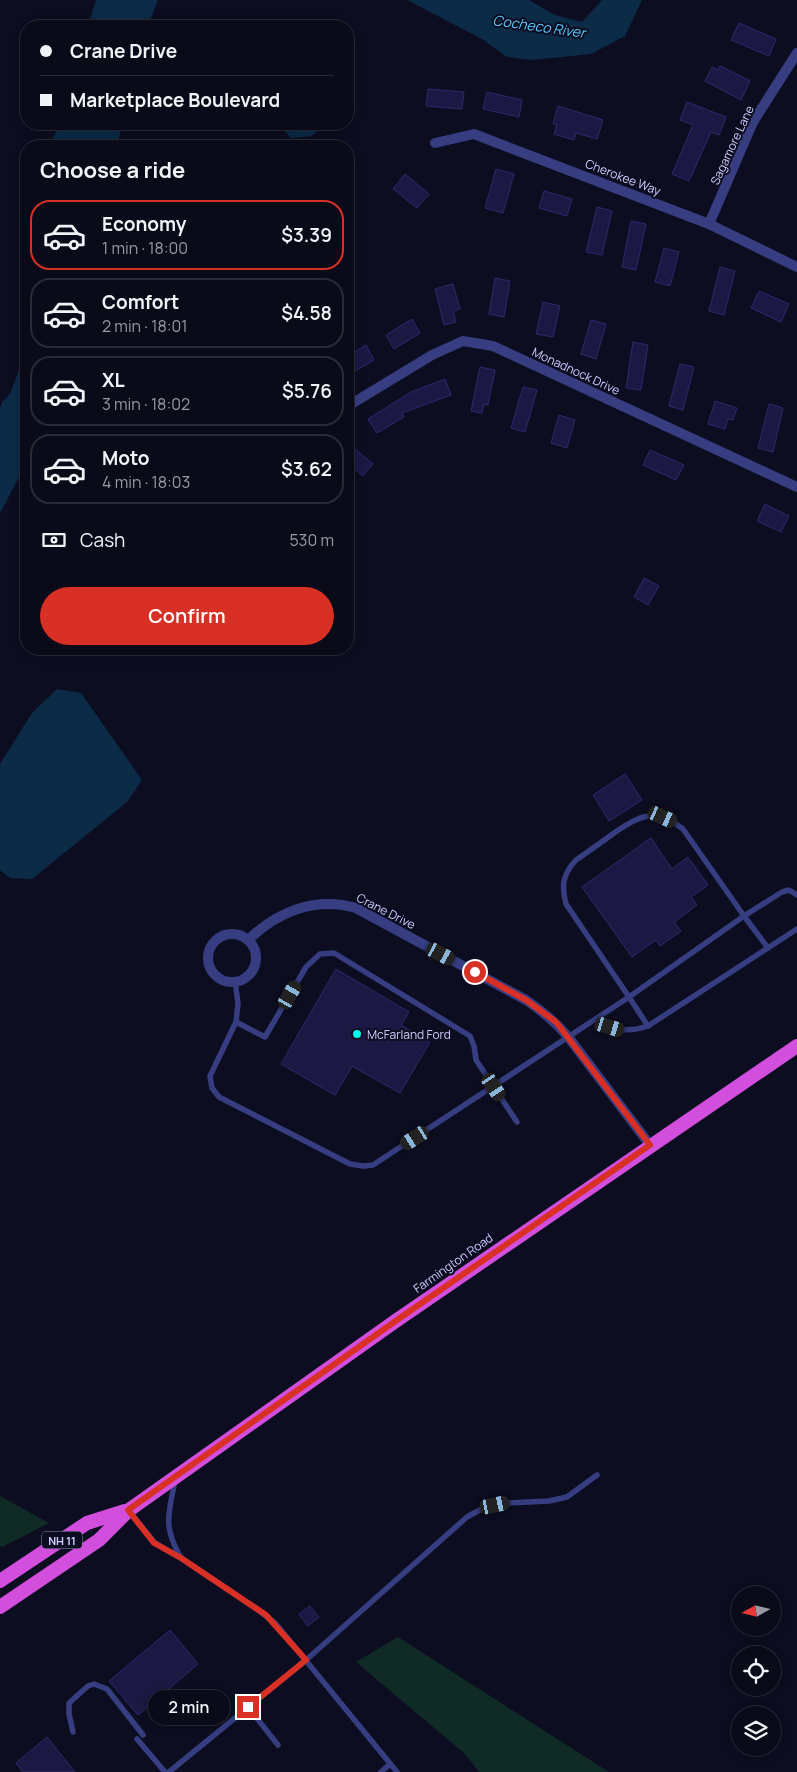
<!DOCTYPE html>
<meta charset="utf-8">
<style>
:root{--surface:#0a0a19;--page:#131322;--text:#f1f3f6;--muted:#999aa2;--line:#2a2b38;--accent:#d93025}
body{margin:0;font-family:Manrope,sans-serif;background:var(--page);color:var(--text);height:100vh;display:flex;flex-direction:column;font-size:19px;white-space:nowrap}
*{box-sizing:border-box;margin:0}
p{font-size:16px;color:var(--muted)}
.icon{flex:none;width:28px;height:28px;fill:none;stroke:currentColor;stroke-width:2;stroke-linecap:round;stroke-linejoin:round}
.map{position:relative;flex:1;overflow:hidden}
.side{position:absolute;left:20px;top:140px;width:334px;height:515px;display:flex;flex-direction:column;background:var(--surface);border-radius:20px;box-shadow:0 2px 12px #0003,0 0 0 1px var(--line)}
.side>*{flex:none}
.guide{position:absolute;left:20px;top:20px;width:334px;height:110px;border-radius:20px;box-shadow:0 2px 12px #0003,0 0 0 1px var(--line);display:grid;align-content:center;height:110px;padding:0 20px;background:var(--surface)}
.needle{width:32px;rotate:262deg}
.fabs{position:absolute;left:731px;top:1586px;display:grid;gap:10px}
.fabs a{display:grid;place-items:center;width:50px;height:50px;border-radius:50%;background:var(--surface);box-shadow:0 2px 12px #0003,0 0 0 1px var(--line);font-size:25px}
.end{position:absolute;width:22px;height:22px;margin:-11px;border:6px solid #d93025;background:#fff;box-shadow:0 0 0 2px #fff}
.from{border-radius:50%}
.bubble{position:absolute;height:35px;border-radius:18px;background:var(--surface);box-shadow:0 2px 12px #0003,0 0 0 1px var(--line);font-size:16px;font-weight:600;line-height:35px;text-align:center}
.car{position:absolute;width:15px;height:30px;margin:-15px -8px;border-radius:6px;box-shadow:0 0 4px 1px #0007;background:linear-gradient(#222 24%,#8ab4d8 0 40%,#222 0 76%,#8ab4d8 0 86%,#222 0)}
.guide b{display:flex;align-items:center;gap:18px;height:48px;font-size:19px}
.guide b+b{border-top:1px solid var(--line)}
.guide i{width:12px;height:12px;background:var(--text)}
ul{padding:0;list-style:none}
li{display:flex;align-items:center;gap:15px;height:70px;margin:0 10px 8px;padding:0 10px;border:2px solid var(--line);border-radius:20px}
li div{flex:1}
li b{display:block;font-size:19px}
li em{font-style:normal;font-weight:600}
li.on{border-color:var(--accent)}
li>.icon{width:45px;height:45px;stroke-width:1.5}
h2{padding:0 20px;font-size:22px;line-height:60px}
.pay{display:flex;align-items:center;gap:12px;height:55px;padding:0 20px;font-size:19px}
.pay p{margin-inline-start:auto}
.action{display:flex;gap:10px;margin-top:auto;padding:10px 20px}
.action a{flex:1;height:58px;border-radius:30px;background:var(--accent);color:#fff;font-size:20px;font-weight:600;line-height:58px;text-align:center}
.map>svg:first-child{display:block}
.green{fill:#102b26}
.water{fill:#0b2b47}
.building{fill:#1b1843;stroke:#2d2a6f}
.lines{fill:none;stroke-linecap:round;stroke-linejoin:round}
.service{stroke:#363e81;stroke-width:5.5}
.minor{stroke:#363e81;stroke-width:10}
.trunk{stroke:#d24edc;stroke-width:14}
.route{stroke:#d93025;stroke-width:6}
.poi-dot{fill:#00f8ed;stroke:#0d0d21;stroke-width:2}
.labels{text-anchor:middle;dominant-baseline:central;stroke-width:4;stroke-linejoin:round;paint-order:stroke}
.shield{fill:#0d0d21;stroke:#9394bc;stroke-width:1}
.shield-label{font-size:11px;font-weight:bold;fill:#cdceff}
.street-label{font-size:12px;fill:#cdceff;stroke:#0d0d21}
.poi-label{font-size:12px;fill:#cdceff;stroke:#0d0d21;text-anchor:start}
.water-label{font-size:14px;font-style:italic;fill:#5bcbff;stroke:#0d0d21}
</style>
<div class="map">
<svg width="797" height="1772" viewBox="0 0 797 1772">
<rect width="100%" height="100%" fill="#0d0d21"/>
<!-- green -->
<g class="green">
<polygon points="0,1496 49,1523 2,1547 0,1546"/>
<polygon points="398,1637 609,1772 479,1772 465,1754 356,1662"/>
</g>
<!-- water -->
<g class="water">
<polygon points="96,0 158,0 148,26 88,26"/>
<polygon points="407,0 529,0 555,15 582,22 602,0 642,0 625,36 591,54 532,60 507,57 482,39"/>
<polygon points="60,124 123,124 116,146 49,146"/>
<polygon points="279,124 327,124 311,136 291,138"/>
<polygon points="26,351 26,464 0,513 0,408 2,402 10,394"/>
<polygon points="57,689 81,693 142,780 127,802 32,879 10,878 0,870 0,764 32,713"/>
</g>
<!-- building -->
<g class="building">
<polygon points="739,23 776,39 769,56 731,40"/>
<polygon points="720,66 750,81 741,100 705,81 712,67 718,70"/>
<polygon points="428,89 464,92 462,109 426,106"/>
<polygon points="487,92 522,100 519,117 483,109"/>
<polygon points="687,102 726,117 719,135 711,132 689,181 672,174 693,125 680,120"/>
<polygon points="558,106 603,120 597,139 576,133 574,140 554,134 557,125 553,124"/>
<polygon points="496,169 514,174 503,213 485,208"/>
<polygon points="405,174 429,194 417,208 393,189"/>
<polygon points="544,191 572,199 567,216 539,208"/>
<polygon points="597,207 612,211 602,255 586,252"/>
<polygon points="631,221 646,224 636,270 622,267"/>
<polygon points="664,248 679,252 670,286 655,282"/>
<polygon points="720,267 735,271 724,315 709,311"/>
<polygon points="495,278 510,281 504,317 489,314"/>
<polygon points="453,284 460,309 453,311 456,322 444,325 435,289"/>
<polygon points="759,291 789,304 781,322 751,308"/>
<polygon points="543,302 560,306 553,337 536,334"/>
<polygon points="412,319 420,333 394,349 386,335"/>
<polygon points="591,320 606,324 596,359 581,354"/>
<polygon points="633,342 648,345 641,390 626,388"/>
<polygon points="366,345 374,360 348,375 348,356"/>
<polygon points="680,364 694,367 683,410 669,406"/>
<polygon points="480,367 495,370 488,405 484,404 482,413 471,411"/>
<polygon points="445,379 451,395 402,413 404,417 377,433 368,419 411,392"/>
<polygon points="523,387 537,390 525,432 511,428"/>
<polygon points="715,401 737,408 733,420 728,419 725,429 708,424"/>
<polygon points="769,404 783,408 773,452 758,448"/>
<polygon points="559,415 575,420 567,448 551,443"/>
<polygon points="348,443 373,464 363,476 348,463"/>
<polygon points="650,450 684,465 676,480 643,465"/>
<polygon points="765,504 789,516 781,532 757,521"/>
<polygon points="644,578 659,586 648,605 634,597"/>
<polygon points="625,774 642,800 609,821 593,795"/>
<polygon points="651,838 672,869 688,857 708,885 691,897 697,905 674,922 681,931 660,946 656,940 632,957 582,887"/>
<polygon points="336,969 409,1012 401,1025 430,1042 400,1093 352,1066 335,1095 281,1064"/>
<polygon points="310,1606 319,1617 308,1626 299,1614"/>
<polygon points="170,1630 198,1664 138,1715 109,1681"/>
<polygon points="47,1737 75,1772 23,1772 16,1763"/>
</g>
<g class="lines">
<!-- service -->
<g class="service">
<path d="M235 981 238 1003 236 1022 210 1076 212 1088 219 1097 350 1164 363 1166 373 1165 629 997 566 904C561 885 563 874 576 860 589 851 602 842 614 833 641 815 655 807 683 829L744 916 782 892 789 890 797 895"/>
<path d="M596 1019C615 1030 627 1033 648 1026L797 929"/>
<polyline points="236,1022 265,1037 306,967 320,954 334,953 470,1036 474,1046 476,1060 517,1122"/>
<polyline points="648,1026 629,997 744,916 768,948"/>
<path d="M175 1481C168 1515 163 1527 181 1558"/>
<polyline points="129,1511 155,1543 181,1558 257,1609 276,1624 397,1772"/>
<polyline points="248,1707 278,1745"/>
<polyline points="73,1732 69,1714 69,1703 88,1686 94,1684 107,1689 143,1735"/>
<polyline points="137,1739 165,1772"/>
<polyline points="169,1772 306,1660 467,1517 485,1507 506,1503 549,1501 567,1497 597,1475"/>
<polyline points="381,1772 390,1764"/>
</g>
<!-- minor -->
<g class="minor">
<polyline points="435,143 474,134 709,224 797,267"/>
<polyline points="709,224 753,122 797,53"/>
<polyline points="348,406 432,355 463,341 493,346 797,487"/>
<circle cx="232" cy="958" r="24"/>
<path d="M248 940C277 912 315 896 356 908L526 1000C542 1011 556 1022 569 1038L650 1145"/>
</g>
<!-- trunk -->
<g class="trunk">
<polyline points="0,1581 87,1523 125,1511"/>
<polyline points="0,1607 99,1540 129,1510 397,1320 797,1046"/>
</g>
</g>
<g class="lines">
<!-- route -->
<polyline class="route" points="248,1707 306,1660 266,1615 181,1558 154,1543 128,1510 397,1320 650,1145 556,1022 526,1000 475,972"/>
</g>
<!-- markers -->
<circle class="poi-dot" cx="357" cy="1034" r="5"/>
<g class="labels">
<!-- shield labels -->
<rect class="shield" x="42" y="1531.5" width="40" height="17" rx="4"/>
<g class="shield-label">
<text x="62" y="1540">NH 11</text>
</g>
<!-- street labels -->
<g class="street-label">
<text transform="translate(732 145) rotate(-65)">Sagamore Lane</text>
<text transform="translate(623 177) rotate(21)">Cherokee Way</text>
<text transform="translate(576 371) rotate(25)">Monadnock Drive</text>
<text transform="translate(386 911) rotate(27)">Crane Drive</text>
<text transform="translate(453 1263) rotate(-35)">Farmington Road</text>
</g>
<!-- poi labels -->
<g class="poi-label">
<text x="367" y="1034">McFarland Ford</text>
</g>
<!-- water labels -->
<g class="water-label">
<text transform="translate(539 26) rotate(8)">Cocheco River</text>
</g>
</g>
</svg>
<div class="fabs">
<a><svg class="needle" viewBox="-14 -14 28 28"><path d="M0-13l5 13h-10z" fill="#e53935"/><path d="M0 13l5-13h-10z" fill="#999aa2"/></svg></a>
<a><svg class="icon" aria-label="locate" viewBox="0 0 24 24"><circle cx="12" cy="12" r="6"/><path d="M12 2v4M12 18v4M2 12h4M18 12h4"/></svg></a>
<a><svg class="icon" aria-label="layers" viewBox="0 0 24 24"><path d="M12 4l9 5-9 5-9-5zM3 14l9 5 9-5"/></svg></a>
</div>
<i class="end from" style="left:475px;top:972px"></i>
<i class="end" style="left:248px;top:1707px"></i>
<div class="bubble" style="left:148px;top:1690px;width:82px">2 min</div>
<i class="car" style="left:663px;top:817px;rotate:114deg"></i>
<i class="car" style="left:441px;top:954px;rotate:118deg"></i>
<i class="car" style="left:290px;top:995px;rotate:30deg"></i>
<i class="car" style="left:610px;top:1027px;rotate:107deg"></i>
<i class="car" style="left:494px;top:1087px;rotate:146deg"></i>
<i class="car" style="left:415px;top:1138px;rotate:237deg"></i>
<i class="car" style="left:495px;top:1505px;rotate:78deg"></i>
<div class="guide">
<b><i class="from"></i>Crane Drive</b>
<b><i></i>Marketplace Boulevard</b>
</div>
<section class="side">
<h2>Choose a ride</h2>
<ul>
<li class="on"><svg class="icon" aria-label="car" viewBox="0 0 24 24"><path d="M5 17H2v-5l4-1 3-4h7l3 4 3 1v5h-3M9 17h6M6 11h13"/><circle cx="7" cy="17" r="2"/><circle cx="17" cy="17" r="2"/></svg><div><b>Economy</b><p>1 min · 18:00</p></div><em>$3.39</em></li>
<li><svg class="icon" aria-label="car" viewBox="0 0 24 24"><path d="M5 17H2v-5l4-1 3-4h7l3 4 3 1v5h-3M9 17h6M6 11h13"/><circle cx="7" cy="17" r="2"/><circle cx="17" cy="17" r="2"/></svg><div><b>Comfort</b><p>2 min · 18:01</p></div><em>$4.58</em></li>
<li><svg class="icon" aria-label="car" viewBox="0 0 24 24"><path d="M5 17H2v-5l4-1 3-4h7l3 4 3 1v5h-3M9 17h6M6 11h13"/><circle cx="7" cy="17" r="2"/><circle cx="17" cy="17" r="2"/></svg><div><b>XL</b><p>3 min · 18:02</p></div><em>$5.76</em></li>
<li><svg class="icon" aria-label="car" viewBox="0 0 24 24"><path d="M5 17H2v-5l4-1 3-4h7l3 4 3 1v5h-3M9 17h6M6 11h13"/><circle cx="7" cy="17" r="2"/><circle cx="17" cy="17" r="2"/></svg><div><b>Moto</b><p>4 min · 18:03</p></div><em>$3.62</em></li>
</ul>
<div class="pay"><svg class="icon" aria-label="cash" viewBox="0 0 24 24"><path d="M3 7h18v10H3z"/><circle cx="12" cy="12" r="2"/></svg>Cash<p>530 m</p></div>
<div class="action"><a>Confirm</a></div>
</section>
</div>
